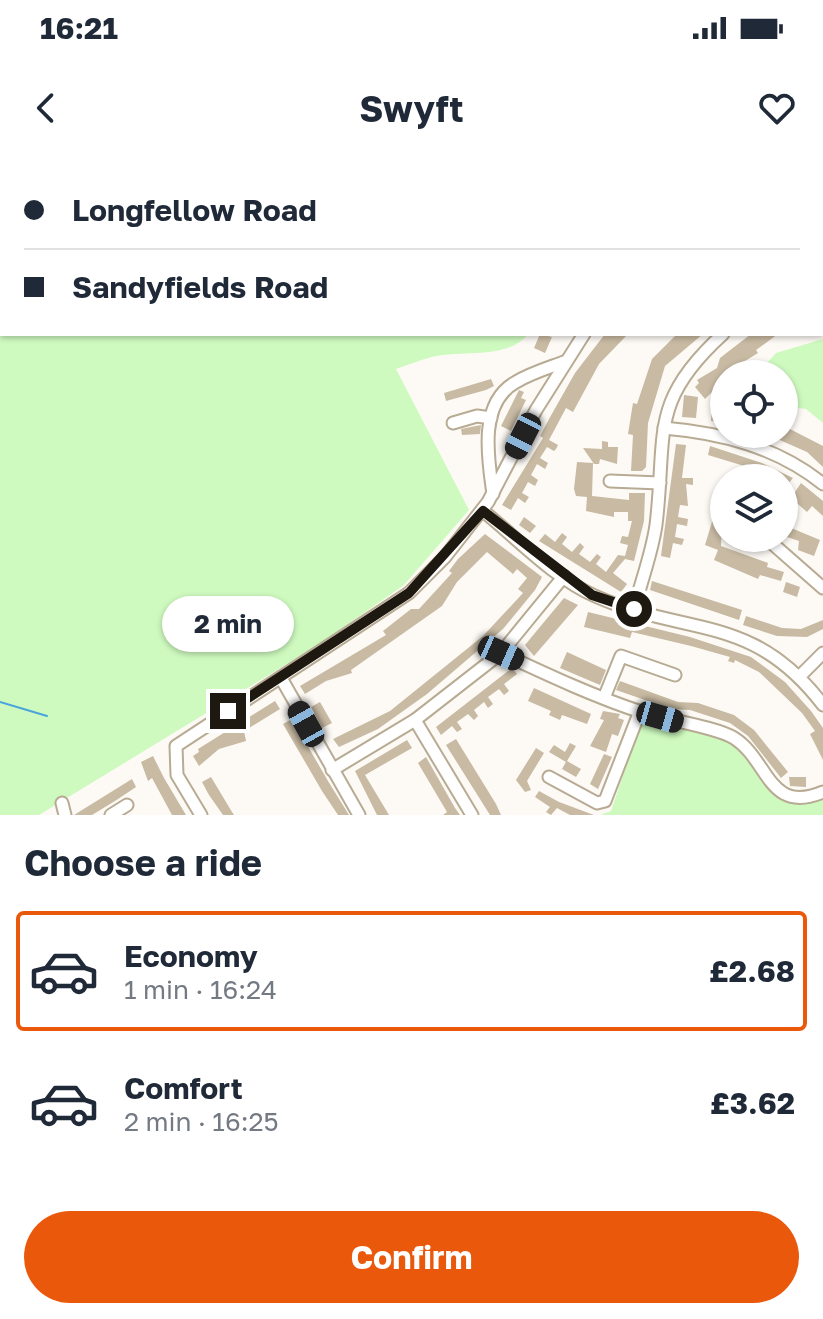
<!DOCTYPE html>
<meta charset="utf-8">
<style>
:root{--surface:#fff;--page:#f6f6f7;--text:#1f2937;--muted:#747a83;--line:#e0e1e3;--accent:#ea580c}
body{margin:0;font-family:"Golos Text",sans-serif;background:var(--page);color:var(--text);height:100vh;display:flex;flex-direction:column;font-size:30px;white-space:nowrap}
*{box-sizing:border-box;margin:0}
p{font-size:26px;color:var(--muted)}
.icon{flex:none;width:44px;height:44px;fill:none;stroke:currentColor;stroke-width:2;stroke-linecap:round;stroke-linejoin:round}
.map{position:relative;height:655px;overflow:hidden}
.side{display:flex;flex-direction:column;background:var(--surface);flex:1}
.side>*{flex:none}
.banner{position:absolute;left:0px;top:0px;width:824px;height:176px;box-shadow:0 2px 6px #0004;display:grid;align-content:center;height:176px;padding:0 24px;background:var(--surface)}
.fabs{position:absolute;left:710px;top:200px;display:grid;gap:16px}
.fabs a{display:grid;place-items:center;width:88px;height:88px;border-radius:50%;background:var(--surface);box-shadow:0 2px 6px #0004;font-size:40px}
.end{position:absolute;width:36px;height:36px;margin:-18px;border:10px solid #1d1810;background:#fff;box-shadow:0 0 0 4px #fff}
.from{border-radius:50%}
.bubble{position:absolute;height:56px;border-radius:28px;background:var(--surface);box-shadow:0 2px 6px #0004;font-size:26px;font-weight:700;line-height:56px;text-align:center}
.car{position:absolute;width:24px;height:48px;margin:-24px -12px;border-radius:10px;box-shadow:0 0 6px 2px #0007;background:linear-gradient(#222 24%,#8ab4d8 0 40%,#222 0 76%,#8ab4d8 0 86%,#222 0)}
.banner b{display:flex;align-items:center;gap:28px;height:76px;font-size:30px}
.banner b+b{border-top:2px solid var(--line)}
.banner i{width:20px;height:20px;background:var(--text)}
ul{padding:0;list-style:none}
li{display:flex;align-items:center;gap:24px;height:120px;margin:0 16px 12px;padding:0 8px;border:4px solid transparent;border-radius:8px}
li div{flex:1}
li b{display:block;font-size:30px}
li em{font-style:normal;font-weight:700}
li.selected{border-color:var(--accent)}
li>.icon{width:72px;height:72px;stroke-width:1.5}
h2{padding:0 24px;font-size:36px;line-height:96px}
.action{display:flex;gap:16px;margin-top:auto;padding:16px 24px}
.action a{flex:1;height:92px;border-radius:48px;background:var(--accent);color:#fff;font-size:32px;font-weight:700;line-height:92px;text-align:center}
.status{display:flex;justify-content:space-between;align-items:center;height:56px;padding:0 40px;background:var(--surface);direction:ltr}
.status svg{height:22px;fill:currentColor}
header{display:flex;justify-content:space-between;align-items:center;height:104px;padding:0 24px;background:var(--surface);font-size:36px;font-weight:700}
.map>svg:first-child{display:block}
.green{fill:#cefabf}
.lines{fill:none;stroke-linecap:round;stroke-linejoin:round}
.stream{stroke:#4aa4dc;stroke-width:2}
.building{fill:#c8baa3}
.minor-casing{stroke:#b8ab94;stroke-width:15}
.minor{stroke:#fff;stroke-width:11}
.route{stroke:#1d1810;stroke-width:10}
</style>
<div class="status"><b>16:21</b><svg viewBox="0 0 49 12"><path d="M0 12V9h3v3zM5 12V6h3v6zM10 12V3h3v9zM15 12V0h3v12zM26 1h20v11H26zM47 4h2v5h-2z"/></svg></div>
<header><svg class="icon" aria-label="back" viewBox="0 0 24 24"><path d="M15 5l-7 7 7 7"/></svg>Swyft<svg class="icon" aria-label="heart" viewBox="0 0 24 24"><path d="M12 20l-8-8c-3-5 5-10 8-4 3-6 11-1 8 4z"/></svg></header>
<div class="map">
<svg width="823" height="655" viewBox="0 0 823 655">
<rect width="100%" height="100%" fill="#fdfaf5"/>
<!-- green -->
<g class="green">
<path d="M0 0H778L2 2V174H528C508 200 462 190 432 197 420 200 408 205 396 209L469 350 404 425 318 485 39 655H0Z"/>
<polygon points="823,179 823,263 806,249 784,246 784,214 757,214 776,193"/>
<polygon points="643,556 729,577 781,637 823,634 823,655 600,655 611,651"/>
</g>
<g class="lines">
<!-- stream -->
<polyline class="stream" points="0,542 47,556"/>
</g>
<!-- building -->
<g class="building">
<polygon points="540,174 552,177 545,193 534,188"/>
<polygon points="605,174 628,174 599,204 573,252 566,248 549,280 558,285 556,289 554,291 547,287 540,298 548,303 545,309 537,304 531,315 538,320 535,326 528,322 522,333 529,337 525,343 518,338 511,350 502,345 543,278 540,276 549,259 575,213"/>
<polygon points="677,174 703,174 665,206 648,263 646,307 642,311 631,311 633,275 628,274 633,243 637,244 652,199"/>
<polygon points="751,174 778,174 756,190 758,193 724,214 724,220 705,239 695,227 699,223 697,220 717,208 720,198"/>
<polygon points="491,219 494,226 486,230 446,241 444,233"/>
<polygon points="519,230 524,232 521,238 526,240 511,271 501,266"/>
<polygon points="684,235 698,237 696,258 682,257"/>
<polygon points="712,247 724,248 720,262 711,261"/>
<polygon points="481,265 480,274 462,275 461,269"/>
<polygon points="784,266 823,286 823,307 807,292 766,274 784,274"/>
<polygon points="602,281 608,282 608,287 618,287 617,304 600,299 599,304 594,304 583,288 602,289"/>
<polygon points="676,284 686,285 682,318 693,318 693,325 686,324 688,346 680,345 678,357 688,359 687,366 677,364 675,377 684,379 682,385 673,383 670,398 661,396"/>
<polygon points="710,286 762,303 793,318 784,329 784,318 708,295"/>
<polygon points="577,302 593,303 592,336 629,340 629,333 645,333 644,361 634,401 625,399 613,413 627,424 621,432 539,381 545,374 555,382 562,373 567,377 562,384 572,392 580,383 584,387 579,394 590,402 597,394 601,397 596,404 606,412 618,395 625,396 628,385 620,383 622,376 628,377 632,361 628,361 628,352 614,352 614,357 586,351 587,337 576,336 574,329"/>
<polygon points="801,323 823,341 823,356 812,346 807,352 791,338"/>
<polygon points="723,339 721,386 768,403 767,407 784,412 781,421 760,415 758,419 714,400 718,390 705,385 715,352 718,353"/>
<polygon points="524,357 536,366 530,373 519,365"/>
<polygon points="784,365 820,380 814,396 798,390 799,381 784,376"/>
<polygon points="485,374 542,417 535,430 503,469 427,534 378,569 339,587 333,579 390,551 483,476 523,433 518,429 527,418 517,409 513,414 487,392 457,422 442,446 351,510 352,513 326,521 305,534 300,526 386,475 383,471 411,449 419,449 452,413 449,411 458,399"/>
<polygon points="652,421 742,450 739,460 650,430"/>
<polygon points="786,422 800,427 797,437 783,432"/>
<polygon points="564,438 578,445 534,496 525,485"/>
<polygon points="588,452 690,477 751,497 785,522 811,551 823,568 823,600 810,574 815,571 802,553 759,512 735,500 734,503 728,501 730,497 691,486 632,472 630,478 584,467"/>
<polygon points="746,456 782,468 801,469 823,460 823,469 807,477 777,476 743,465"/>
<polygon points="567,492 606,510 600,525 560,508"/>
<polygon points="512,508 517,514 504,524 509,531 504,535 499,529 488,537 493,544 488,548 484,542 474,550 478,556 474,560 468,554 457,562 462,569 457,572 452,566 441,575 436,567"/>
<polygon points="620,521 678,542 698,543 734,555 754,570 788,612 781,618 748,576 730,563 690,550 671,549 616,530"/>
<polygon points="534,528 591,554 587,564 562,555 560,560 549,555 551,551 528,541"/>
<polygon points="275,541 280,549 244,571 246,581 219,589 199,606 193,596 199,592 198,589"/>
<polygon points="320,542 332,563 322,568 311,547"/>
<polygon points="603,551 620,554 618,558 624,560 618,576 612,574 606,592 590,586 604,560 600,559"/>
<polygon points="292,559 328,621 349,655 338,655 322,631 283,564"/>
<polygon points="456,579 496,644 501,655 490,655 446,585"/>
<polygon points="407,580 412,588 365,615 389,655 377,655 355,611"/>
<polygon points="570,583 576,586 567,601 581,609 576,617 562,609 566,602 549,592 554,585 565,592"/>
<polygon points="536,588 544,593 527,621 531,630 525,632 516,620"/>
<polygon points="604,594 612,597 598,629 590,624"/>
<polygon points="153,596 164,618 186,655 172,655 152,618 148,621 141,602"/>
<polygon points="426,597 455,648 460,655 443,655 447,652 418,603"/>
<polygon points="211,617 232,652 234,655 223,655 209,635 202,622"/>
<polygon points="789,617 806,617 806,627 790,626"/>
<polygon points="132,619 136,627 115,641 92,655 74,655"/>
<polygon points="539,631 559,642 594,655 570,655 557,648 551,655 546,652 550,647 535,637"/>
</g>
<g class="lines">
<defs>
<g id="minor">
<polyline points="790,2 793,0"/>
<polyline points="453,263 477,256 491,258"/>
<path d="M664 268C722 273 777 287 823 324"/>
<polyline points="610,321 660,323"/>
<path d="M493 334C488 299 478 243 516 222 531 213 548 208 564 202"/>
<path d="M483 351C518 379 554 418 595 436 687 477 752 452 823 545"/>
<polyline points="766,378 823,428"/>
<polyline points="740,382 742,378"/>
<path d="M634 449C641 422 652 393 656 365 667 274 648 242 723 174"/>
<path d="M501 493C548 515 595 537 644 553 667 560 716 567 734 578 769 600 768 655 823 632"/>
<polyline points="800,516 823,493"/>
<polyline points="281,518 359,655"/>
<polyline points="604,538 621,496 675,515"/>
<polyline points="415,560 472,655"/>
<polyline points="332,610 415,560 501,493 564,416"/>
<polyline points="549,617 597,643 605,641 640,551"/>
<polyline points="62,643 65,655"/>
<polyline points="111,655 127,645"/>
<polyline points="201,655 177,615 176,586 409,433 445,397 488,342 536,250 584,174"/>
</g>
</defs>
<!-- minor casing -->
<use href="#minor" class="minor-casing"/>
<!-- minor -->
<use href="#minor" class="minor"/>
</g>
<g class="lines">
<!-- route -->
<polyline class="route" points="228,551 409,433 483,351 592,435 634,449"/>
</g>
</svg>
<div class="fabs">
<a><svg class="icon" aria-label="locate" viewBox="0 0 24 24"><circle cx="12" cy="12" r="6"/><path d="M12 2v4M12 18v4M2 12h4M18 12h4"/></svg></a>
<a><svg class="icon" aria-label="layers" viewBox="0 0 24 24"><path d="M12 4l9 5-9 5-9-5zM3 14l9 5 9-5"/></svg></a>
</div>
<i class="end from" style="left:634px;top:449px"></i>
<i class="end" style="left:228px;top:551px"></i>
<div class="bubble" style="left:162px;top:436px;width:132px">2 min</div>
<i class="car" style="left:523px;top:276px;rotate:207deg"></i>
<i class="car" style="left:501px;top:493px;rotate:114deg"></i>
<i class="car" style="left:660px;top:557px;rotate:106deg"></i>
<i class="car" style="left:306px;top:564px;rotate:331deg"></i>
<div class="banner">
<b><i class="from"></i>Longfellow Road</b>
<b><i></i>Sandyfields Road</b>
</div>
</div>
<section class="side">
<h2>Choose a ride</h2>
<ul>
<li class="selected"><svg class="icon" aria-label="car" viewBox="0 0 24 24"><path d="M5 17H2v-5l4-1 3-4h7l3 4 3 1v5h-3M9 17h6M6 11h13"/><circle cx="7" cy="17" r="2"/><circle cx="17" cy="17" r="2"/></svg><div><b>Economy</b><p>1 min · 16:24</p></div><em>£2.68</em></li>
<li><svg class="icon" aria-label="car" viewBox="0 0 24 24"><path d="M5 17H2v-5l4-1 3-4h7l3 4 3 1v5h-3M9 17h6M6 11h13"/><circle cx="7" cy="17" r="2"/><circle cx="17" cy="17" r="2"/></svg><div><b>Comfort</b><p>2 min · 16:25</p></div><em>£3.62</em></li>
</ul>
<div class="action"><a>Confirm</a></div>
</section>
